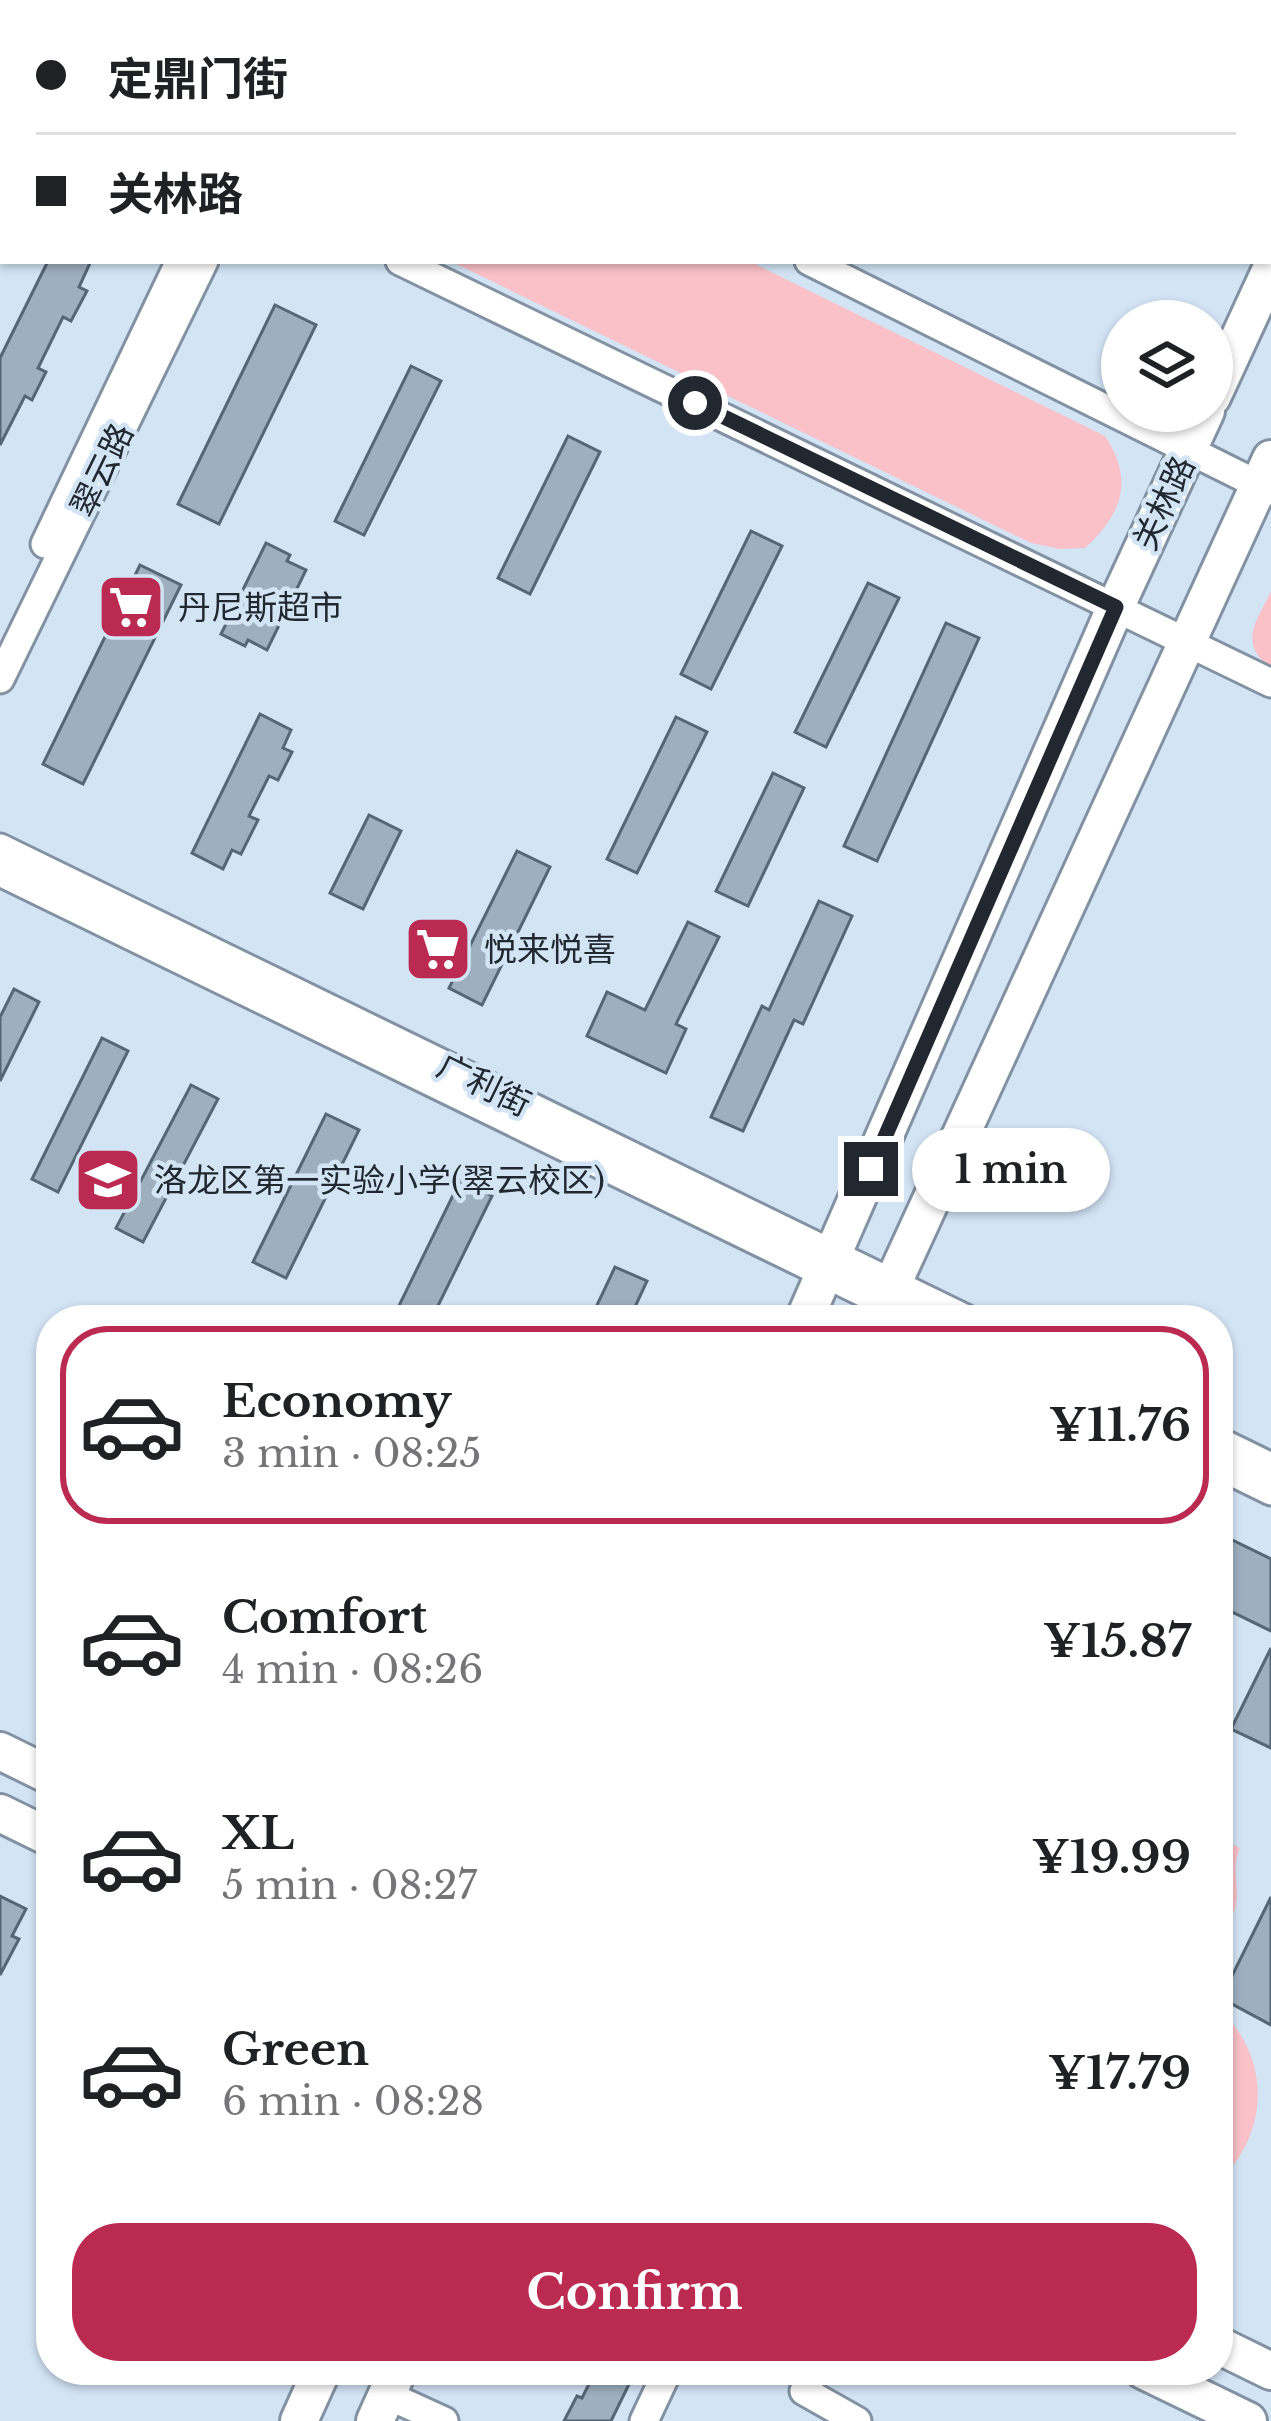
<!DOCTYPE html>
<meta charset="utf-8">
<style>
:root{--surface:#fff;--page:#f2f2f2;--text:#202124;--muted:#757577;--line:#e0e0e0;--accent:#ba2a51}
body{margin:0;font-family:"Libre Baskerville","Noto Sans SC",serif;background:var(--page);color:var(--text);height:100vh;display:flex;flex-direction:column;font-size:45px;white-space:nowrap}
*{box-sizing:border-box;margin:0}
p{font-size:39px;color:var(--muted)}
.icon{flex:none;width:66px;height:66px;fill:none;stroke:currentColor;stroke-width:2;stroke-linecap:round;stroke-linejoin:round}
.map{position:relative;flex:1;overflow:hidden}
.sheet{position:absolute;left:36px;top:1305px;width:1197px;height:1080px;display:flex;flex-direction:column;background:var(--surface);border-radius:48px;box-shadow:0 3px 9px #0004}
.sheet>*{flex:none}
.guide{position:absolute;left:0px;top:0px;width:1272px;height:264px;box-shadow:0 3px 9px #0004;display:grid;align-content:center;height:264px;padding:0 36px;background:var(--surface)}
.controls{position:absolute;left:1101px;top:300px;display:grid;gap:24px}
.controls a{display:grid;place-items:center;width:132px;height:132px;border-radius:50%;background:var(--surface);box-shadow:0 3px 9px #0004;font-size:60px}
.end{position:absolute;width:54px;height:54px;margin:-27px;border:15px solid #22282f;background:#fff;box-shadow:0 0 0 6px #fff}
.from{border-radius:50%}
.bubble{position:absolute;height:84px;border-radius:42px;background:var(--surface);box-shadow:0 3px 9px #0004;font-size:39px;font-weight:700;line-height:84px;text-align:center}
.guide b{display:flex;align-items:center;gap:42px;height:114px;font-size:45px}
.guide b+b{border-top:3px solid var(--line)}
.guide i{width:30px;height:30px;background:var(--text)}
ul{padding:21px 0 0;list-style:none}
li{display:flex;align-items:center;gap:36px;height:198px;margin:0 24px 18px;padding:0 12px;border:6px solid transparent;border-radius:48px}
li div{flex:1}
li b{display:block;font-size:45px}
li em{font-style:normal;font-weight:700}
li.active{border-color:var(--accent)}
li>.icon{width:108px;height:108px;stroke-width:1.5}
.cta{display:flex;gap:24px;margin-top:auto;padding:24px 36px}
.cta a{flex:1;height:138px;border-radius:48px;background:var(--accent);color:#fff;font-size:48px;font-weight:700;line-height:138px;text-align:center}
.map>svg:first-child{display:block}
.green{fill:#fac1c8}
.building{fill:#9fafc0;stroke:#576675;stroke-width:3}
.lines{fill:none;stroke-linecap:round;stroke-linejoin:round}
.minor-casing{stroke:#8392a2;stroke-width:33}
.major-casing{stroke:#8392a2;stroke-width:42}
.minor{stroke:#fff;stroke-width:27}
.major{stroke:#fff;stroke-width:36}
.route{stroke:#22282f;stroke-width:15}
.labels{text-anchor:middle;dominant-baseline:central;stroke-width:9;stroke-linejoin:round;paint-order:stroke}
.street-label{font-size:33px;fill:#22282f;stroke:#d3e4f5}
.poi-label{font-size:33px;fill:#22282f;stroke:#d3e4f5;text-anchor:start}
</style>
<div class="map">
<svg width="1271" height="2421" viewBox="0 0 1271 2421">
<rect width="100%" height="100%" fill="#d3e4f5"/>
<!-- green -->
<g class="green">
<path d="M450 261H749L1105 436C1134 480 1123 513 1085 548L1060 549 1031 543Z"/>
<path d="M1271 592V668C1238 644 1256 621 1271 592Z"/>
<path d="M1218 1837 1240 1848C1226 1880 1253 1900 1218 1935Z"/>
<path d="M1218 2008C1271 2056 1271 2132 1218 2182Z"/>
</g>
<!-- building -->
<g class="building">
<polygon points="48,261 91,261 79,287 87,291 71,321 63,317 38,368 46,372 32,400 25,396 0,445 0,358"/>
<polygon points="275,305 316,325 219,524 178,504"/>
<polygon points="411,366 441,381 364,535 335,521"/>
<polygon points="568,436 600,452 530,594 498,578"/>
<polygon points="751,531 782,546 711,689 681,674"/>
<polygon points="266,543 290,555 287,561 306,570 267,650 248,640 245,646 221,634"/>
<polygon points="140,565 181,585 83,784 43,764"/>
<polygon points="868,583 899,598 826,747 795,732"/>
<polygon points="946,623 979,638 877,861 844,846"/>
<polygon points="260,714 291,730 283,748 292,752 278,780 269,776 249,816 258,820 241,854 232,850 223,869 192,853"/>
<polygon points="676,717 707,732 637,873 607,859"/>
<polygon points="773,773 804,788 748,906 716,891"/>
<polygon points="369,815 401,831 363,909 330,893"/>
<polygon points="517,851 550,867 482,1005 449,988"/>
<polygon points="819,901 852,916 803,1024 794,1020 743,1131 711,1117 762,1006 769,1010"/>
<polygon points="688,922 719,937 676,1024 686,1029 666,1073 587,1036 607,992 645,1010"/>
<polygon points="14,989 39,1002 0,1081 0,1017"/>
<polygon points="102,1038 128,1051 58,1192 32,1179"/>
<polygon points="191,1085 218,1099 143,1242 116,1228"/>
<polygon points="326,1114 359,1130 286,1278 253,1262"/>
<polygon points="460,1181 492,1196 431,1320 392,1320"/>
<polygon points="615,1267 647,1281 629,1320 590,1320"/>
<polygon points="1218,1533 1271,1559 1271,1631 1218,1605"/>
<polygon points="1271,1648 1271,1748 1231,1729"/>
<polygon points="0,1896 26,1909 12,1936 19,1939 0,1975"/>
<polygon points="1271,1897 1271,2025 1221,1998"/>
<polygon points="596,2370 636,2370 611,2421 564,2421 577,2396 582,2398"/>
</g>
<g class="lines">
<defs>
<g id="minor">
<polyline points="286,0 293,3"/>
<polyline points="330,3 332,0"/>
<polyline points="0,66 3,68"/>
<polyline points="400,261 1271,683"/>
<polyline points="809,261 1271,491"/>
<polyline points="45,544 180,261"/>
<polyline points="0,679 204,261"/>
<polyline points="0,848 968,1320"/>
<polyline points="0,872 920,1320"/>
<polyline points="1218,1441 1271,1467"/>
<polyline points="1218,1465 1271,1491"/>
<polyline points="815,2370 804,2391 857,2421"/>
<polyline points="387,2395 444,2421"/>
<polyline points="644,2421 668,2370"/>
</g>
<g id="major">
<polyline points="1212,397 1271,269"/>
<polyline points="804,1320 1116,606 1206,411"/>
<polyline points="876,1320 1271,459"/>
<polyline points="0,1751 51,1776"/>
<polyline points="0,1813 51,1838"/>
<polyline points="1218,2345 1271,2371"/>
<polyline points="1143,2370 1248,2421"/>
<polyline points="299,2421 322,2370"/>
<polyline points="375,2421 398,2370"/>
</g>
</defs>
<!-- minor casing -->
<use href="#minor" class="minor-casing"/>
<!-- major casing -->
<use href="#major" class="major-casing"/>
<!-- minor -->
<use href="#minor" class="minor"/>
<!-- major -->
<use href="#major" class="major"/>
</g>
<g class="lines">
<!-- route -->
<polyline class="route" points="695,403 1116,607 871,1169"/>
</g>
<!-- icons -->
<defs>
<symbol id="supermarket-square" viewBox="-11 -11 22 22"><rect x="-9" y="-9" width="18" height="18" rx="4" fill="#ba2a51" stroke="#d3e4f5"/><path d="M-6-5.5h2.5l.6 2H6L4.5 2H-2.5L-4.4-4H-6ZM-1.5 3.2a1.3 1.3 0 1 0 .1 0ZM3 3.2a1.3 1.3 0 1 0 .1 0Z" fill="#fff"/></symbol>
<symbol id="school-square" viewBox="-11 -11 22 22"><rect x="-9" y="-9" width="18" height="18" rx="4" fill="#ba2a51" stroke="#d3e4f5"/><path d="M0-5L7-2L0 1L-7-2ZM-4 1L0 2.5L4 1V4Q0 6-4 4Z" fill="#fff"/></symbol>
</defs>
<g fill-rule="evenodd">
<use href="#supermarket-square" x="93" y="569" width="76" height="76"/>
<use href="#supermarket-square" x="400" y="911" width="76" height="76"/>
<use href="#school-square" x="70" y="1142" width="76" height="76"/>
</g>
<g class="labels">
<!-- street labels -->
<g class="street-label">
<text transform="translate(102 470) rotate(-64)">翠云路</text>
<text transform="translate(1164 503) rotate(-65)">关林路</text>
<text transform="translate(484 1085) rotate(26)">广利街</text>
</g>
<!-- poi labels -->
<g class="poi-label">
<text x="178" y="607">丹尼斯超市</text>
<text x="484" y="949">悦来悦喜</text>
<text x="154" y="1180">洛龙区第一实验小学(翠云校区)</text>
</g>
</g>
</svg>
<div class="controls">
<a><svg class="icon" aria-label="layers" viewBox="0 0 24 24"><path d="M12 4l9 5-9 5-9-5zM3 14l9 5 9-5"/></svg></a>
</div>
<i class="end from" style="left:695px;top:403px"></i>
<i class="end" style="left:871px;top:1169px"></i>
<div class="bubble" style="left:912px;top:1128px;width:198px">1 min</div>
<div class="guide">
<b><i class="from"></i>定鼎门街</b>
<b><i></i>关林路</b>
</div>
<section class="sheet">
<ul>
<li class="active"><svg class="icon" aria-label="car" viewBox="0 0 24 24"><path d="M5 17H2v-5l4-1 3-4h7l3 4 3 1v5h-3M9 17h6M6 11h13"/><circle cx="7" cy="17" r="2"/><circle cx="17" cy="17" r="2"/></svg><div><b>Economy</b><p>3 min · 08:25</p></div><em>¥11.76</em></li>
<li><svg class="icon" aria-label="car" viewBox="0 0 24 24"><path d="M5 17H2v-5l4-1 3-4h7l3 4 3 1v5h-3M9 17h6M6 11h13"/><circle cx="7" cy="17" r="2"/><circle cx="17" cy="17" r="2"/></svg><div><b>Comfort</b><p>4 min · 08:26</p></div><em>¥15.87</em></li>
<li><svg class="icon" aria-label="car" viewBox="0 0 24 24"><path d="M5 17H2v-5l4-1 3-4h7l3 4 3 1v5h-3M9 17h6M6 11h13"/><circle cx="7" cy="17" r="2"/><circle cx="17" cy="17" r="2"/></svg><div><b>XL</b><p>5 min · 08:27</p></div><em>¥19.99</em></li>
<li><svg class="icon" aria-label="car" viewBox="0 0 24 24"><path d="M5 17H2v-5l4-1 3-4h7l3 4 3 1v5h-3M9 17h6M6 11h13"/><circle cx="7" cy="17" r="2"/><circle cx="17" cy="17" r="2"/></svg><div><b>Green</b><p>6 min · 08:28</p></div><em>¥17.79</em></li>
</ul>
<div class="cta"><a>Confirm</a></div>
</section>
</div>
